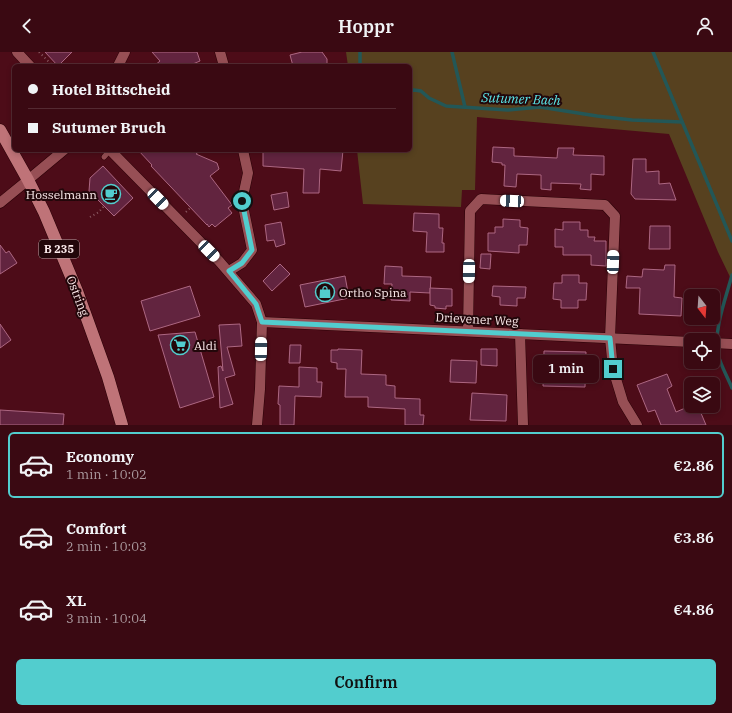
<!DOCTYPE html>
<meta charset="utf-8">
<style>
:root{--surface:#3a0912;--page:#451720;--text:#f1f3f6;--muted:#ab9a9f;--line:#542a32;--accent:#52cdce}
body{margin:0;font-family:"IBM Plex Serif",serif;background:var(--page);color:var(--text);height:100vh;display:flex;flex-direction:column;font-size:15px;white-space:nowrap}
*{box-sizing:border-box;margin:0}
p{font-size:13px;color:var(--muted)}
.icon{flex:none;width:22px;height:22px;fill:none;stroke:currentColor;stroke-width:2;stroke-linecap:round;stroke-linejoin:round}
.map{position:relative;height:373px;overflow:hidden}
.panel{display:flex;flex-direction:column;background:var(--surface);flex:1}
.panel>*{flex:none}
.top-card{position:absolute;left:12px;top:12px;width:400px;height:88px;border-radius:6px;box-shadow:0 2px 6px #0003,0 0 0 1px var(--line);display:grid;align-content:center;height:88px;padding:0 16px;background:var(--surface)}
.needle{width:26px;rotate:163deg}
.buttons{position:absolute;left:684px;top:237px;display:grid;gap:8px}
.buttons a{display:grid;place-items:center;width:36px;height:36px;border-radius:6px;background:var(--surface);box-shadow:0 2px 6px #0003,0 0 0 1px var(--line);font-size:20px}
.end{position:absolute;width:18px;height:18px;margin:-9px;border:5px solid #52cdce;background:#111;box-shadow:0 0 0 2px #111}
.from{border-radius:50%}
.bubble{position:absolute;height:28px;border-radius:6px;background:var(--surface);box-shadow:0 2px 6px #0003,0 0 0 1px var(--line);font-size:13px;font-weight:600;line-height:28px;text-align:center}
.car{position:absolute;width:12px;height:24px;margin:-12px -6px;border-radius:5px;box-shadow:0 0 3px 1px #0007;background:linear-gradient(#fff 24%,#345 0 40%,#fff 0 76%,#345 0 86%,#fff 0)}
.top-card b{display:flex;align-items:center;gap:14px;height:38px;font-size:15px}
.top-card b+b{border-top:1px solid var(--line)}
.top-card i{width:10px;height:10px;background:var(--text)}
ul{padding:7px 0 0;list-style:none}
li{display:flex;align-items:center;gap:12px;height:66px;margin:0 8px 6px;padding:0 8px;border:2px solid transparent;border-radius:6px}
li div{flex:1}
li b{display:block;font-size:15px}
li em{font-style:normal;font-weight:600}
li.on{border-color:var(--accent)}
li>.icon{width:36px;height:36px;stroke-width:1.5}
.primary-button{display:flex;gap:8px;margin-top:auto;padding:8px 16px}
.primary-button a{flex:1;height:46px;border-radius:6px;background:var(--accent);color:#111;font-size:16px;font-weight:600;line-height:46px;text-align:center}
header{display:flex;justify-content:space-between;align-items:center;height:52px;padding:0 16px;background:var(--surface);font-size:18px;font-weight:600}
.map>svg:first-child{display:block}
.green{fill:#57411f}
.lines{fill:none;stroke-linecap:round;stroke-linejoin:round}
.stream{stroke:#235757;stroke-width:3.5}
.building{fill:#62243f;stroke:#ad6782}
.service-casing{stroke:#2a0006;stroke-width:6}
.minor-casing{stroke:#2a0006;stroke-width:11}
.primary-casing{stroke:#2a0006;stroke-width:13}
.path{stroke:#8c5c64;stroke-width:2;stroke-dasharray:1 3;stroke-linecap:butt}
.service{stroke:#974f55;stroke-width:5}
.minor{stroke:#974f55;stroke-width:10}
.primary{stroke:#bf7378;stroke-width:12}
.route{stroke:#52cdce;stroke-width:5}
.labels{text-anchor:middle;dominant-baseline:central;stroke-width:4;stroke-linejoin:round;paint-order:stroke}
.shield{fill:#22070a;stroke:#b9a4a6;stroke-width:1}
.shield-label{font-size:11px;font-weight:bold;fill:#fae8e9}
.poi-label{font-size:12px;fill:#fae8e9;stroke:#22070a;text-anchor:start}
.street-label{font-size:12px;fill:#fae8e9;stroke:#22070a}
.water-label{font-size:13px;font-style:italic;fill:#5beaec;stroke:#22070a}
</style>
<header><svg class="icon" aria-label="back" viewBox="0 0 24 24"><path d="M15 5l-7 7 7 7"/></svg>Hoppr<svg class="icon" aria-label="person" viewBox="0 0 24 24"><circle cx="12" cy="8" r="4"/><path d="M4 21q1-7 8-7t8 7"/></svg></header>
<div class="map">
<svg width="732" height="373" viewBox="0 0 732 373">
<rect width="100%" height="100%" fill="#4d0c18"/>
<!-- green -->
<polygon class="green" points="346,0 732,0 732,229 718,200 669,82 477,65 475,138 462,138 461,155 363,152 357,98 410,98 410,14 348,14"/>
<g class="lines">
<!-- stream -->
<g class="stream">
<polyline points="452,0 465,55"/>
<polyline points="653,0 732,189"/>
<polyline points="360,14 360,0"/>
<polyline points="410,39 414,38 421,39 429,46 446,54 508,58 540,55 597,64 632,68 682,70"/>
<path d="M732 223C726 246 713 278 718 302 720 312 728 326 732 336"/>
</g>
</g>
<!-- building -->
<g class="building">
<polygon points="45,0 72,0 58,14"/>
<polygon points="152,0 197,0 200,9 188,14 154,14 160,9"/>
<polygon points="302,0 322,0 327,7 327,12 320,14 293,14 290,3"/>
<polygon points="493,95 514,96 514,104 557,106 558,96 574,96 573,103 604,104 604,123 591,122 591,138 580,137 581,132 551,131 551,138 541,137 541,123 517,122 516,135 504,134 505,113 502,113 502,111 492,110"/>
<polygon points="138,98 201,98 196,102 217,111 219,117 210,124 232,153 228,156 232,161 215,175 212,172 209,175 207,172 207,173 151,114 152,113"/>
<polygon points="263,98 343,98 341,119 320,117 319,141 303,141 304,117 263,114"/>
<polygon points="633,107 646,107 646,120 659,119 659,132 670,131 676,148 635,147 631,142"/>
<polygon points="103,114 133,146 114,164 89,139 90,126"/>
<polygon points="287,140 289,155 274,158 271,143"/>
<polygon points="414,161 439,162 439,176 443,176 442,191 444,191 444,200 426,200 427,180 413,179"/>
<polygon points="503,167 520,168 520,175 528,176 527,193 519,193 519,201 488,199 488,181 495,181 495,175 503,175"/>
<polygon points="281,170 285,192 276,195 274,188 267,189 265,173"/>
<polygon points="563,170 580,170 580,178 588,178 588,185 595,185 594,189 606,189 606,214 591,213 591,203 563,203 563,195 555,195 555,177 563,178"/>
<polygon points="650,174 670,174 670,197 649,197"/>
<polygon points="0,193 6,201 9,199 17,211 0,222"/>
<polygon points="481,202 491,202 490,217 480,216"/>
<polygon points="280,212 290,222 272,239 263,229"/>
<polygon points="665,213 675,213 674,245 682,246 681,264 639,262 640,236 626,236 627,224 642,225 643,217 664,218"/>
<polygon points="385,214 402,215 402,224 431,225 430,241 410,240 410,249 391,248 392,232 384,232"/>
<polygon points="562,223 579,223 579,231 587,231 586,248 578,248 578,256 561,256 561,248 553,247 554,231 562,231"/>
<polygon points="345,224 349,246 305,255 300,233"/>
<polygon points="190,234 200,264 150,279 141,249"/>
<polygon points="493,234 526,235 525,246 517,246 517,254 500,253 500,245 492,244"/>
<polygon points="430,236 452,237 452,254 446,254 446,257 435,256 435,254 430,253"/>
<polygon points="0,272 11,288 0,296"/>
<polygon points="240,272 242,294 227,295 235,323 225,326 233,352 220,356 218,315 221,314 223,319 219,273"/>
<polygon points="195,280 214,345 180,356 158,283"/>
<polygon points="290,293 301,293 300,311 289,311"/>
<polygon points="338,297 362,298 361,322 386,323 386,333 395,334 395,346 420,347 420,363 424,363 423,373 405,373 405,357 368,355 368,345 345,345 346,317 337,317 337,311 331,310 331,298 338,298"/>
<polygon points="481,297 497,297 497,314 481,313"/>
<polygon points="544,299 586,300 585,335 543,334"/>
<polygon points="451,308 477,309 476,331 450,330"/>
<polygon points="299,315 317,316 317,330 322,330 321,345 295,344 294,373 280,373 280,353 278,352 279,334 299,335"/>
<polygon points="667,322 672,334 667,337 676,360 690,354 698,354 706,373 661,373 655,358 648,360 637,333"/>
<polygon points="472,341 507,343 506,369 470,368"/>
<polygon points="0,358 64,362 63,373 0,373"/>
</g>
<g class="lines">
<defs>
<polyline id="service" points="104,105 110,98"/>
<g id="minor">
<polyline points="17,0 30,14"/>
<polyline points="220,0 224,14"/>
<polyline points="118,14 125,0"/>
<polyline points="110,98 219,209 256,252 262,270 260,337 257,373"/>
<polyline points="0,151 28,128 64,98"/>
<polyline points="229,219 242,211 252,198 242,149 248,121 243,98"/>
<polyline points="262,270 691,290"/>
<polyline points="468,279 470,159 481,147 605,153 615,164 610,286 613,317 623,350 637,373"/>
<polyline points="520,282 523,373"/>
<polyline points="713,291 732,292"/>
</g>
<polyline id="primary" points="0,78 28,128 44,160 77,239 108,325 122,373"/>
</defs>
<!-- service casing -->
<use href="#service" class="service-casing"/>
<!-- minor casing -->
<use href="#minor" class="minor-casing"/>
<!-- primary casing -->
<use href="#primary" class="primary-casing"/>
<!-- path -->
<g class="path">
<polyline points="39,0 53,14"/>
<polyline points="186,160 191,155"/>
<polyline points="90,165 99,160 104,154"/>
</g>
<!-- service -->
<use href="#service" class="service"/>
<!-- minor -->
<use href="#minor" class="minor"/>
<!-- primary -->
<use href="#primary" class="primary"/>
</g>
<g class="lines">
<!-- route -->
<polyline class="route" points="242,149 252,198 242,211 229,219 256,252 262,270 610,286 613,317"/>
</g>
<!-- icons -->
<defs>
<symbol id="cafe-ring" viewBox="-11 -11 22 22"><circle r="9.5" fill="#22070a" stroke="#52cdce" stroke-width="1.5"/><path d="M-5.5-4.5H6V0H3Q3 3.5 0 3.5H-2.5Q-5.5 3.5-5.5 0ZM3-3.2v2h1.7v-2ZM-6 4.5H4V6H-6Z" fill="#52cdce"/></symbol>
<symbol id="shop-ring" viewBox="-11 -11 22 22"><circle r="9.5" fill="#22070a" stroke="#52cdce" stroke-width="1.5"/><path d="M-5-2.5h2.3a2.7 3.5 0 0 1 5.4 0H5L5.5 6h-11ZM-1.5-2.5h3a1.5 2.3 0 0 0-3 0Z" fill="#52cdce"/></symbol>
<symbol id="supermarket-ring" viewBox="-11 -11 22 22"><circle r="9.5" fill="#22070a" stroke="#52cdce" stroke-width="1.5"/><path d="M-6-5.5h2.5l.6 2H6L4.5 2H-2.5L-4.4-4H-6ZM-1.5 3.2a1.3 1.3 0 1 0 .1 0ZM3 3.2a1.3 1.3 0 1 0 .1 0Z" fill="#52cdce"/></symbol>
</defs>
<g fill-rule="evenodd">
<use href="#cafe-ring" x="100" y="131" width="22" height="22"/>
<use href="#shop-ring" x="314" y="229" width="22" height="22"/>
<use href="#supermarket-ring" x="169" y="282" width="22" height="22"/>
</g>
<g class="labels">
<!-- shield labels -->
<rect class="shield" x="39" y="188" width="40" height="18" rx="3"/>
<g class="shield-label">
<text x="59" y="197">B 235</text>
</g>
<!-- poi labels -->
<g class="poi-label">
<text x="97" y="142" text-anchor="end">Hosselmann</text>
<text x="339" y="240">Ortho Spina</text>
<text x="194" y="293">Aldi</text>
</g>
<!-- street labels -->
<g class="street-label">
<text transform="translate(78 244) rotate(69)">Ostring</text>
<text transform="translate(477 267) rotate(3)">Drievener Weg</text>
</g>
<!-- water labels -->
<g class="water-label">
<text transform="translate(521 47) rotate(2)">Sutumer Bach</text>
</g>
</g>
</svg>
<div class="buttons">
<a><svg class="needle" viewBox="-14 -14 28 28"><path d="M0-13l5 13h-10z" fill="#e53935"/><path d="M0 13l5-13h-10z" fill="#ab9a9f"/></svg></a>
<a><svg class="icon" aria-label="locate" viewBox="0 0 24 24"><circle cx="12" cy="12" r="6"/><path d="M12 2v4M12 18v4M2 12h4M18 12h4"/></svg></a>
<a><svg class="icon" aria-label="layers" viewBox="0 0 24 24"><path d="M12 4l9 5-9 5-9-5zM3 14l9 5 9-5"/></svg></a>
</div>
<i class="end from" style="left:242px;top:149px"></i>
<i class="end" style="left:613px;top:317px"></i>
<div class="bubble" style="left:533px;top:303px;width:66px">1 min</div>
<i class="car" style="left:158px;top:147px;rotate:136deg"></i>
<i class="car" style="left:512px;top:149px;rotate:273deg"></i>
<i class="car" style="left:209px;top:199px;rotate:135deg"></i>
<i class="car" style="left:613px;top:210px;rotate:2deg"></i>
<i class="car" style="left:469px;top:219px;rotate:181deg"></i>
<i class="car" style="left:261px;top:297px;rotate:1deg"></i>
<div class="top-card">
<b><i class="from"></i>Hotel Bittscheid</b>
<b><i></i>Sutumer Bruch</b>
</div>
</div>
<section class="panel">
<ul>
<li class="on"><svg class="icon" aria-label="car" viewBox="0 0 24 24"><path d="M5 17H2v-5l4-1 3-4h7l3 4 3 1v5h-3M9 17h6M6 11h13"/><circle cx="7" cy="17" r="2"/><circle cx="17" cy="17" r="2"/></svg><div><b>Economy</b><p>1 min · 10:02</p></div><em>€2.86</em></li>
<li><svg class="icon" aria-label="car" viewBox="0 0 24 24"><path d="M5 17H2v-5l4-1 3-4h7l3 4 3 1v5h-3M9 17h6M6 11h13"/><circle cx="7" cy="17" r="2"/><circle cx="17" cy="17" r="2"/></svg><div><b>Comfort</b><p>2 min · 10:03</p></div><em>€3.86</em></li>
<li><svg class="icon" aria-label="car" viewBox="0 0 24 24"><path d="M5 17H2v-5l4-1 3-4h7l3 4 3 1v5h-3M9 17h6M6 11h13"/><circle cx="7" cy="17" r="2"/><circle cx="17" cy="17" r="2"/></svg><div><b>XL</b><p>3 min · 10:04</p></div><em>€4.86</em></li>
</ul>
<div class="primary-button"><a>Confirm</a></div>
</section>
